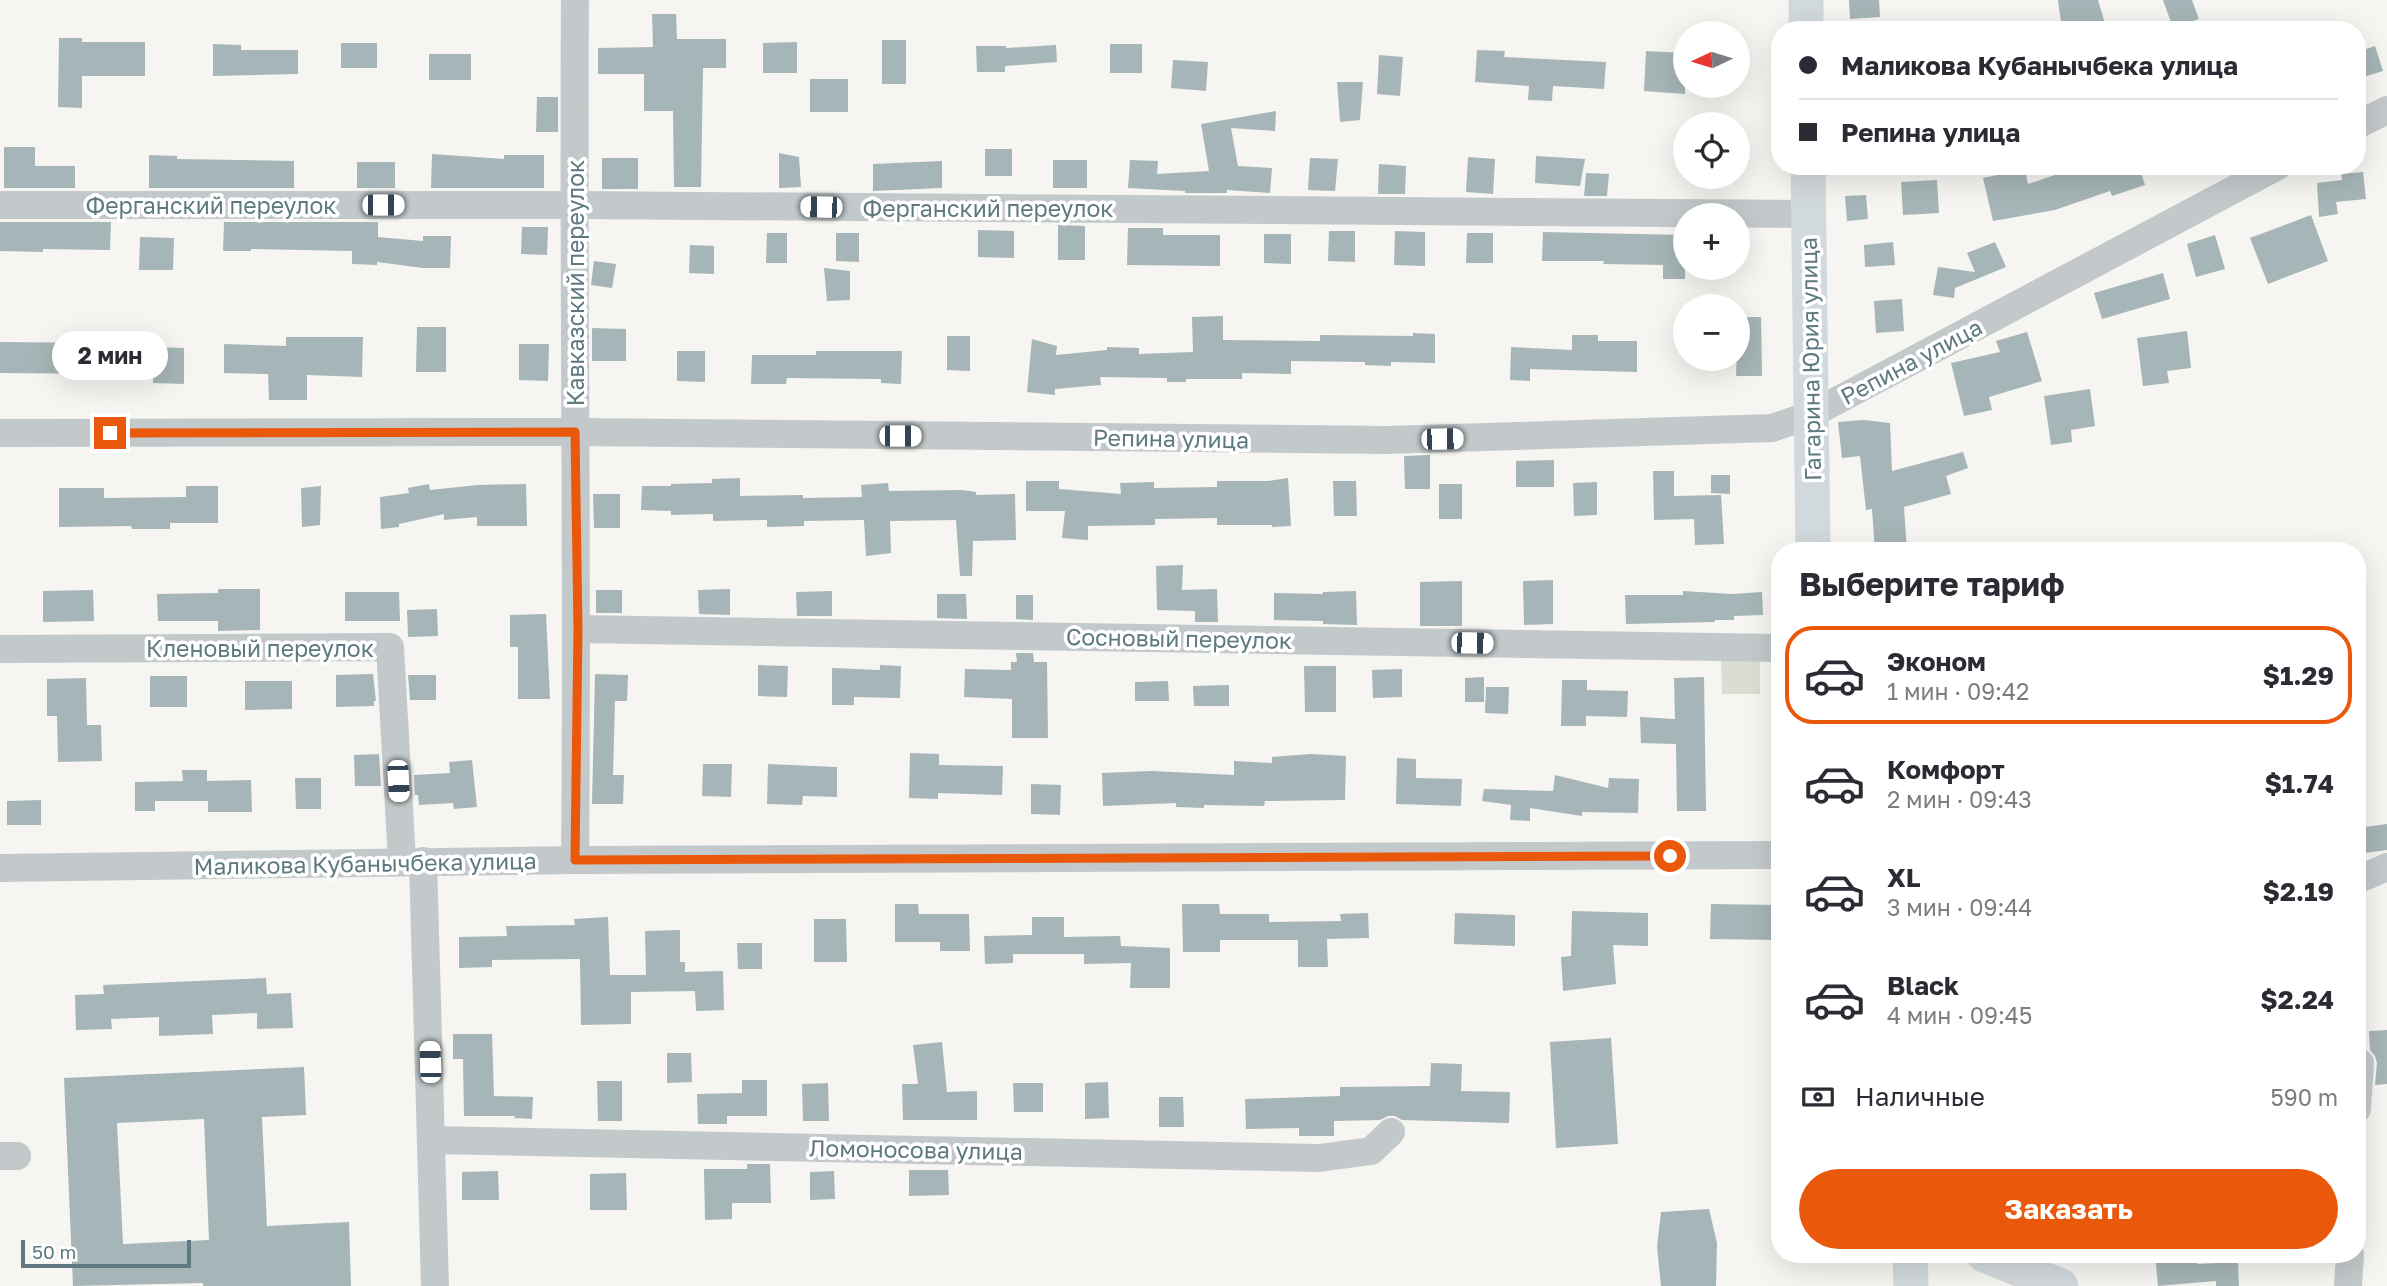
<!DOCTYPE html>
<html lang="ru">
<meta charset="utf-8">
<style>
:root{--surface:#fff;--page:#f7f7f7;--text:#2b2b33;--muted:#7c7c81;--line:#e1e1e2;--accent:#ea580c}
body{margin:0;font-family:"Golos Text",sans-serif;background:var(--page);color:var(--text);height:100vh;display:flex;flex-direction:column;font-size:26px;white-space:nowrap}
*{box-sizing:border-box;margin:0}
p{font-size:23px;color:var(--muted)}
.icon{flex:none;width:38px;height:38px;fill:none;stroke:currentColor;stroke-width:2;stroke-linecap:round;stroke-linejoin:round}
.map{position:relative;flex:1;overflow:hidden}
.sheet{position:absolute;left:1771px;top:542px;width:595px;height:721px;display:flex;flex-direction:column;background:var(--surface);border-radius:28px;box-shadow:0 7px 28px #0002}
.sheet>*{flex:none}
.hud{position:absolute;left:1771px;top:21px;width:595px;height:154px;border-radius:28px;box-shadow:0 7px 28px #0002;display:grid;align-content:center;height:154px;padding:0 28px;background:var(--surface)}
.needle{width:46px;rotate:266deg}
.fabs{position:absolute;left:1673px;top:21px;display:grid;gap:14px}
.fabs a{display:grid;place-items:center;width:77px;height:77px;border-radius:50%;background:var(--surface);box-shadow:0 7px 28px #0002;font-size:35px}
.scale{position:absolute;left:21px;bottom:18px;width:170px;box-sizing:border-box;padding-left:7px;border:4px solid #5e7a80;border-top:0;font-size:19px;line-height:24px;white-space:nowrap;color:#5e7a80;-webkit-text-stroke:5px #fff;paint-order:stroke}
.end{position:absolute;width:32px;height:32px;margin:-16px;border:9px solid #ea580c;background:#fff;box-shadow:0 0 0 4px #fff}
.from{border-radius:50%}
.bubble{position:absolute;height:49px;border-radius:24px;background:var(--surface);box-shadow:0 7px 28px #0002;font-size:23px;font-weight:700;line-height:49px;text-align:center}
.car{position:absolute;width:21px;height:42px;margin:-21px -10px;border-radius:9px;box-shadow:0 0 5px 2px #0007;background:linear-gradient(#fff 24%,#345 0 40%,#fff 0 76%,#345 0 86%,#fff 0)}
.hud b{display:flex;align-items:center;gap:24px;height:66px;font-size:26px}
.hud b+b{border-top:2px solid var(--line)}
.hud i{width:18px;height:18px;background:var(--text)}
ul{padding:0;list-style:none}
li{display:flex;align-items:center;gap:21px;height:98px;margin:0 14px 10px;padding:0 14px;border:4px solid transparent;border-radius:28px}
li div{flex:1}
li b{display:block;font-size:26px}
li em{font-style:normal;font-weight:700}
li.active{border-color:var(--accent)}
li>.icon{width:63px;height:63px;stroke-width:1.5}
h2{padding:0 28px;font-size:32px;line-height:84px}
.pay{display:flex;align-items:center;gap:18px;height:77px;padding:0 28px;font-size:26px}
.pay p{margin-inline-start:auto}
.cta{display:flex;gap:14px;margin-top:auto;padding:14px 28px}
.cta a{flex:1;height:80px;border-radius:42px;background:var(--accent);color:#fff;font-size:28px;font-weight:700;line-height:80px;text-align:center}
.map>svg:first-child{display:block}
.green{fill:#daded2}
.building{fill:#a6b5b7;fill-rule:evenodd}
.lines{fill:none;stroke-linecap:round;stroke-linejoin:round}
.minor{stroke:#c3c9cb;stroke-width:28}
.major{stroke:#d2d9dc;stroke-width:35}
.route{stroke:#ea580c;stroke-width:9}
.labels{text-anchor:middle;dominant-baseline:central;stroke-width:7;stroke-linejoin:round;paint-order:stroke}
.street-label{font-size:23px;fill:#5e7a80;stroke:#fff}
</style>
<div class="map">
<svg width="2387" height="1286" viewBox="0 0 2387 1286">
<rect width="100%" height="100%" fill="#f6f5f2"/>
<!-- green -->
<polygon class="green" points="1721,652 1760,652 1760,694 1722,694"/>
<!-- building -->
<g class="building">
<polygon points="1849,0 1879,0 1880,17 1850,19"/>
<polygon points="2058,0 2098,0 2107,30 2062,30"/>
<polygon points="2163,0 2192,0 2199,19 2173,28"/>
<polygon points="652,14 676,14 677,39 726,39 726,68 703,68 701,187 674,187 673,111 644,111 644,74 598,74 598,48 653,47"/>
<polygon points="59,38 82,38 82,42 145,42 145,76 82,76 82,108 58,107"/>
<rect x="882" y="40" width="24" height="44"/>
<polygon points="797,42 797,73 763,73 763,43"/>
<rect x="341" y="43" width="36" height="25"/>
<polygon points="213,44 241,45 241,50 298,50 298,74 213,76"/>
<rect x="1110" y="44" width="32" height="29"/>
<polygon points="1056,45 1057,62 1005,66 1005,72 977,72 976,46 1006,46 1006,48"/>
<polygon points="2375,46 2383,71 2357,79 2357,52"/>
<polygon points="1477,50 1505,51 1504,57 1606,62 1604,89 1553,86 1552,101 1528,100 1529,86 1475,82"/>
<polygon points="1646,51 1685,53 1685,94 1644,91"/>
<rect x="429" y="54" width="42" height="26"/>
<polygon points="1379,55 1403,57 1400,96 1377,94"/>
<polygon points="1173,60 1208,62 1206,91 1171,88"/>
<rect x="810" y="79" width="38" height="33"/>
<polygon points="1337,82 1363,82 1360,120 1340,122"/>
<polygon points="537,97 558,97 558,132 536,132"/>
<polygon points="1276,111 1275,131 1231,128 1238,166 1272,168 1270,193 1227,190 1227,193 1185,193 1185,191 1128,188 1130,160 1158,161 1157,174 1209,171 1201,124"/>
<polygon points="4,147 35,147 35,166 75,166 75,188 4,188"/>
<rect x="985" y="149" width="27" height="27"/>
<polygon points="779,153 799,157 801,187 779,188"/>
<polygon points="432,154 504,159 504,155 544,155 544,188 431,188"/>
<polygon points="149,155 177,156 177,159 294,161 294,188 149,188"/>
<polygon points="1536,156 1585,159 1580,186 1535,183"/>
<polygon points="1468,157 1495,159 1493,194 1466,192"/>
<rect x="602" y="158" width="36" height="31"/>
<polygon points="1310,158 1338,159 1335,191 1308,190"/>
<rect x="1053" y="160" width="34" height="28"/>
<polygon points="942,161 942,188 873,191 873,164"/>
<rect x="357" y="162" width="38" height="26"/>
<polygon points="1379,164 1406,166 1405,194 1378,194"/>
<polygon points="2081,166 2139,166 2145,185 2112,196 2110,191 2055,210 1993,221 1983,178 2025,169 2028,184"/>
<polygon points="2363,172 2366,199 2336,202 2338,214 2319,217 2317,183 2342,180 2341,174"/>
<polygon points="1586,173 1609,174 1607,196 1584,196"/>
<polygon points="1937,180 1939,213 1903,215 1901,182"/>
<polygon points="1866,195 1868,219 1847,221 1845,196"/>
<polygon points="2311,215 2328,261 2268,284 2250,238"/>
<polygon points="0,222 111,222 110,250 43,249 43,252 0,251"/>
<polygon points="224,222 378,222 378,237 423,241 423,236 451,236 450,268 423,268 377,262 377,265 352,264 352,251 251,249 251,251 223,251"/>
<polygon points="1058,225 1085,226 1085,260 1058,260"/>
<polygon points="522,227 548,227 547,255 521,254"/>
<polygon points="1128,228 1163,228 1163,235 1220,235 1220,266 1127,265"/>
<polygon points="978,230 1014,231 1014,258 978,257"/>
<polygon points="1329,231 1355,231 1355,262 1328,261"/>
<polygon points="1395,231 1425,232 1425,266 1394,265"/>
<polygon points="1543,232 1685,235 1685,279 1663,279 1663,265 1603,264 1604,261 1542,261"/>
<polygon points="767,233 787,233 787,263 766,263"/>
<polygon points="836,233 859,233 859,262 836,261"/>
<polygon points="1467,233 1493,233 1493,263 1466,263"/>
<polygon points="1264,234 1291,234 1291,264 1264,263"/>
<polygon points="2215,235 2225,269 2196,277 2187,244"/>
<polygon points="140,237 174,238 173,270 139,270"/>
<polygon points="1893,242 1895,265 1865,267 1864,245"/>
<polygon points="1995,242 2006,267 1955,288 1954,298 1933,295 1938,267 1975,272 1967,253"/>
<polygon points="690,245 714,246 714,274 689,273"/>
<polygon points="594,261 616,264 612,288 591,285"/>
<polygon points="824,268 850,271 850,300 827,301"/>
<polygon points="2163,273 2170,299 2102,319 2094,293"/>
<polygon points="1902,299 1904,331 1876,333 1874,301"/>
<polygon points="1223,316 1223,340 1320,341 1320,335 1413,336 1413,333 1435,334 1435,363 1391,362 1391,366 1365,365 1365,362 1291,361 1291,374 1242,373 1242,379 1186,379 1186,382 1167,382 1167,378 1100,377 1101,385 1055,389 1055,395 1027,392 1032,339 1057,346 1056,355 1107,350 1107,347 1139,348 1139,354 1193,352 1192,317"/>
<polygon points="1738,317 1761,317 1762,376 1736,376"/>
<polygon points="417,327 446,327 446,372 416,372"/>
<polygon points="592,328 626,329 626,361 592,361"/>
<polygon points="2187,331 2191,368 2167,371 2169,383 2143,386 2137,338"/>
<polygon points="2027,332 2042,381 1989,397 1992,410 1964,416 1951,363 2000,352 1996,341"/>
<polygon points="1572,335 1598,335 1598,341 1637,341 1637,372 1530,369 1530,381 1510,380 1511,347 1572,350"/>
<polygon points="947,336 970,336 970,371 947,370"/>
<polygon points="286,337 363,337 362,377 307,375 307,400 269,400 268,374 224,373 224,344 286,346"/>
<polygon points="0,342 111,343 111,374 0,373"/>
<polygon points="519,344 549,344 548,381 519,380"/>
<polygon points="154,347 184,348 184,384 153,383"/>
<polygon points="677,351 705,351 705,382 677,381"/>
<polygon points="816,351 902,351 901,384 881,383 881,379 787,378 786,384 751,384 752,355 816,355"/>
<polygon points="2090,389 2095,426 2071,430 2072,442 2051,445 2044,396"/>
<polygon points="1864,420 1890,423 1892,471 1963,452 1968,468 1946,476 1951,494 1904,507 1907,551 1875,551 1872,509 1866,510 1860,456 1842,458 1838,422"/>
<polygon points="1430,455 1430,489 1405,489 1404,456"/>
<polygon points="1554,460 1554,487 1516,487 1516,461"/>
<polygon points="1653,471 1674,471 1674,496 1721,495 1724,544 1695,545 1694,519 1654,520"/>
<polygon points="1711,475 1730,475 1730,494 1711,493"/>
<polygon points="740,478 740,496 803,495 803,498 862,497 861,485 888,483 889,491 962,490 976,492 976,495 1015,494 1016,540 973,541 972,576 960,576 956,520 890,521 891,553 866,556 864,520 804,521 804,526 767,527 767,520 713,521 713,514 671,515 671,511 641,510 642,486 671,486 671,484 712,483 712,479"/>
<polygon points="1288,478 1291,526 1272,527 1272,525 1217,525 1217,518 1155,519 1155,525 1088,526 1088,540 1062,538 1065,511 1026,511 1026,481 1059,481 1059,489 1121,494 1120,483 1154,482 1154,488 1217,487 1217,481 1268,481"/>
<polygon points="1333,481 1356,481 1357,516 1334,516"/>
<polygon points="1597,482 1597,515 1574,516 1573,483"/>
<polygon points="429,484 430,490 478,485 526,484 527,526 477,526 477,517 444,520 444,514 399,524 399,527 381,529 380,497 409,493 408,488"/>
<rect x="1439" y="484" width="23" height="35"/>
<polygon points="186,486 218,486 218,523 170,523 170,529 132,529 131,526 59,527 59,488 104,488 104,498 186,497"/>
<polygon points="321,486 320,525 302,527 301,488"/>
<polygon points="593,494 620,494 620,528 594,528"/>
<polygon points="1183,565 1182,590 1217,589 1218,622 1195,622 1195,611 1157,610 1156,566"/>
<polygon points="1553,580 1553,624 1524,625 1523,581"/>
<polygon points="1462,581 1462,626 1420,626 1420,582"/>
<polygon points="218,589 260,589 260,630 218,631 218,621 158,621 157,594 218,593"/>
<polygon points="730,589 730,615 699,614 698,590"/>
<polygon points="93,590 94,621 43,622 43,591"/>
<rect x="596" y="590" width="26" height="23"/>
<polygon points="832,591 832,616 797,616 796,592"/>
<polygon points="1356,591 1357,625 1323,624 1323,621 1274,620 1274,593 1323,594 1323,592"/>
<polygon points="1683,591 1732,594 1762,592 1763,615 1734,616 1734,620 1715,620 1715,622 1626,624 1625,595 1683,595"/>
<polygon points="345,592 399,592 400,621 345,621"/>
<polygon points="937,594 966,594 967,619 937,618"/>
<polygon points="1016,595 1033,595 1033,620 1016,619"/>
<polygon points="437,609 438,636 408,637 407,610"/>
<polygon points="546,614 550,699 518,699 518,647 510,647 510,615"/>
<polygon points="1016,653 1033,653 1034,662 1047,662 1048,738 1012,738 1012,699 964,697 965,669 1011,670 1011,662 1017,662"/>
<polygon points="758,665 788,666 787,697 758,696"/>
<polygon points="880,665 901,666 900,698 854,697 854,705 832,705 832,668 880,670"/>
<polygon points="1304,666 1336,666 1336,712 1305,712"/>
<polygon points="1402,669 1402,697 1373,698 1372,670"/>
<polygon points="373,674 376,701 374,701 374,706 336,707 336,675"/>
<polygon points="595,674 628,675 627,701 615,701 613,775 624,775 623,804 592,804"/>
<polygon points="408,675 436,675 436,700 410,700"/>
<rect x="150" y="676" width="37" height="31"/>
<polygon points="1484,677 1484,702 1465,702 1465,678"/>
<polygon points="1704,677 1706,811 1677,811 1676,744 1641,743 1640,717 1675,719 1674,678"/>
<polygon points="86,678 87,725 101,725 102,761 58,762 57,716 47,716 47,679"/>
<polygon points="1562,680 1587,680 1587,690 1628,691 1627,717 1586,716 1586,726 1561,726"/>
<polygon points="245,681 292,681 292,709 245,710"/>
<polygon points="1168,681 1169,701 1135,701 1135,682"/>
<polygon points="1229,685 1229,706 1194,706 1193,686"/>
<polygon points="1486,687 1509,687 1508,714 1485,713"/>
<polygon points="910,753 939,754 939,765 1003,766 1002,795 938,793 938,799 909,798"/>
<polygon points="379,754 381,786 355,786 354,755"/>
<polygon points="1311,754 1346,756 1345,800 1265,801 1264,806 1204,805 1204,808 1176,807 1176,803 1103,806 1102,773 1152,771 1234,775 1234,761 1272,763 1272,757"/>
<polygon points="1397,758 1416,759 1416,778 1462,779 1461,806 1396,804"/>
<polygon points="472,760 477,807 454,809 453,803 419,805 418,795 415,795 414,775 450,773 449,762"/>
<polygon points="703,764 732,764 731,797 702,796"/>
<polygon points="768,764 837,767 837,797 803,796 802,805 767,804"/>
<polygon points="182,770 207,770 207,781 251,780 252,812 208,812 208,801 155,801 155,811 135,811 135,782 183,781"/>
<polygon points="1555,775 1608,788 1609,778 1639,779 1638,813 1582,812 1582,816 1530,808 1530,821 1510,820 1511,805 1482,801 1484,789 1553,791"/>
<polygon points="295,778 321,778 321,809 296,809"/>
<polygon points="1031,784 1061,785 1060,815 1031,814"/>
<polygon points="41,800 41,825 7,825 7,801"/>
<polygon points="2387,824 2387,850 2357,854 2357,828"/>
<polygon points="895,904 918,904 919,914 969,914 970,951 940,951 940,942 895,942"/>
<polygon points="1182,904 1219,904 1220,914 1269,914 1269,922 1341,921 1340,914 1368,913 1369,938 1327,939 1328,967 1298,967 1298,940 1220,940 1220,952 1183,952"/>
<polygon points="1711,904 1777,905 1777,940 1710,939"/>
<polygon points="1572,911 1648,913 1648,946 1613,945 1616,984 1563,991 1561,957 1571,956"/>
<polygon points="1455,913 1515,915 1515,946 1454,944"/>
<polygon points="608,917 610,975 646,975 645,931 680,930 680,962 685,962 685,972 723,971 724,1010 696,1011 695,991 631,992 631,1024 581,1025 580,959 492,960 492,967 459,968 459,937 507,936 506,926 575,925 574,919"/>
<polygon points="1032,917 1064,917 1064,937 1120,936 1121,946 1170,948 1170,988 1130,988 1131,963 1084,964 1084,954 1013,954 1013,963 985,964 984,936 1032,935"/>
<polygon points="814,919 846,919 847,962 814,962"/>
<polygon points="737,943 762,943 762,969 738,969"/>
<polygon points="266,978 267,994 291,993 293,1028 257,1029 257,1013 212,1015 213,1034 159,1036 159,1017 111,1019 112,1029 76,1030 75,995 104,994 103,985"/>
<polygon points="2387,1030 2387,1084 2375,1085 2377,1063 2375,1056 2370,1050 2369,1031"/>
<polygon points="453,1034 492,1034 494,1096 533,1097 532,1119 514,1118 515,1116 464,1116 463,1059 453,1059"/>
<polygon points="1611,1038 1618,1144 1556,1148 1550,1042"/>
<polygon points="942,1042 947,1092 977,1091 977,1120 903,1120 902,1084 918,1084 913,1045"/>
<polygon points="667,1053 691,1053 692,1082 667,1083"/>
<polygon points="1431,1063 1462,1064 1461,1091 1510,1092 1509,1123 1402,1120 1395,1116 1388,1116 1380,1120 1334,1121 1334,1136 1299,1136 1299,1128 1246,1129 1245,1099 1340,1096 1340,1087 1430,1086"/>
<path d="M304 1067 306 1115 262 1117 267 1226 349 1222 351 1286H203V1283L73 1286 64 1078ZM204 1119 209 1240 123 1244 117 1123Z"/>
<polygon points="742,1080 767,1080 767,1116 727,1116 727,1124 698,1124 697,1094 742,1093"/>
<polygon points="597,1081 622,1081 622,1121 598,1121"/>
<polygon points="1108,1082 1109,1118 1085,1119 1085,1083"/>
<polygon points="828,1083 829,1121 803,1121 802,1084"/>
<polygon points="1013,1083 1043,1083 1043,1112 1014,1112"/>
<polygon points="1159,1097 1183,1097 1184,1127 1159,1127"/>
<polygon points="747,1164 770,1164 771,1203 732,1203 732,1219 705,1220 704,1169 747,1169"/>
<polygon points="909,1170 948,1170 949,1195 909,1196"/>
<polygon points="498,1171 499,1200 462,1200 462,1172"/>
<polygon points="834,1171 835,1199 810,1200 810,1172"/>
<polygon points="626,1173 627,1210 590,1210 590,1174"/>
<polygon points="1709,1209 1717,1243 1716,1286 1661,1286 1657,1247 1661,1212"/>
<polygon points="2155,1255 2196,1255 2197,1264 2238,1262 2239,1286 2216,1286 2216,1281 2158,1286"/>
</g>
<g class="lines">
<!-- minor -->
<g class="minor">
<path d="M575 0C573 287 578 573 575 860"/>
<polyline points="2357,125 2387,110"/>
<polyline points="0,205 574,205 1809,214"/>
<polyline points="0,433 575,432 1387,440 1772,428 1810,415 2278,166"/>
<polyline points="578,629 1780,648"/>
<polyline points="0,649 390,647 402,861"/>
<polyline points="423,861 435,1286"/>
<polyline points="0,868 575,860 1780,855"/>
<polyline points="2357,880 2387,867"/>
<polyline points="2357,1109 2360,1063"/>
<polyline points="432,1140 1319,1158 1371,1151 1391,1132"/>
<polyline points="0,1156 17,1156"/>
<polyline points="2348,1286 2350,1255"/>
</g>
<!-- major -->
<g class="major">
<polyline points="1806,0 1806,30"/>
<polyline points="1808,166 1813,551"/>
<polyline points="1910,1255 1911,1286"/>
<polyline points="1984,1255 2061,1286"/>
</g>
</g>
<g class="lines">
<!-- route -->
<polyline class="route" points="110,433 575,432 578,629 575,860 1670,856"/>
</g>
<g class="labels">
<!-- street labels -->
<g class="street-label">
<text x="211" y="205">Ферганский переулок</text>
<text x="988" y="208">Ферганский переулок</text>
<text transform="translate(575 283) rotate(-90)">Кавказский переулок</text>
<text transform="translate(1810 359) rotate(-91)">Гагарина Юрия улица</text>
<text transform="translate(1911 361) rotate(-28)">Репина улица</text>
<text transform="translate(1171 438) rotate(1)">Репина улица</text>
<text transform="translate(1179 638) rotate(1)">Сосновый переулок</text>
<text x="260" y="648">Кленовый переулок</text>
<text transform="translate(365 863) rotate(-1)">Маликова Кубанычбека улица</text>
<text transform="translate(916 1149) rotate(1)">Ломоносова улица</text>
</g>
</g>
</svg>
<div class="fabs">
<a><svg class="needle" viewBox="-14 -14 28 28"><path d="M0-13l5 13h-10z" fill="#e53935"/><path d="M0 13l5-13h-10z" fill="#7c7c81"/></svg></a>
<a><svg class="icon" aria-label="locate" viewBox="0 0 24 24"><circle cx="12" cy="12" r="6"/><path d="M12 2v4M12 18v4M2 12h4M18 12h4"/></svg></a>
<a>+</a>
<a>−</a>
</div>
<div class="scale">50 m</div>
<i class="end from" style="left:1670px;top:856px"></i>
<i class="end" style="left:110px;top:433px"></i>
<div class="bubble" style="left:52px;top:331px;width:116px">2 мин</div>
<i class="car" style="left:383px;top:205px;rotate:90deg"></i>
<i class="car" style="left:821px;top:207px;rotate:271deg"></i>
<i class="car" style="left:900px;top:436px;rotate:90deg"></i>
<i class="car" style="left:1442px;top:439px;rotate:89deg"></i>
<i class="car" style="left:1472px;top:643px;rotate:91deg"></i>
<i class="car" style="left:398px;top:781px;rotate:177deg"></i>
<i class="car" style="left:430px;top:1062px;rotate:358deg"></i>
<div class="hud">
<b><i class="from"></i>Маликова Кубанычбека улица</b>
<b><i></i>Репина улица</b>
</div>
<section class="sheet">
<h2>Выберите тариф</h2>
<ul>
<li class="active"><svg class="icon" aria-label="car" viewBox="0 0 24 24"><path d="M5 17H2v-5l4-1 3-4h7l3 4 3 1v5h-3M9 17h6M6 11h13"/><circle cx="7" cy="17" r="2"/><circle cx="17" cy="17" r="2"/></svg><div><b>Эконом</b><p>1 мин · 09:42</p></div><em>$1.29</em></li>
<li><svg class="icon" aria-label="car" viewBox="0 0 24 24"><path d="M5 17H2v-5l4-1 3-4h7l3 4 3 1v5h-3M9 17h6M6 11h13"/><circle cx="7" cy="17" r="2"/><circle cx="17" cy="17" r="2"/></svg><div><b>Комфорт</b><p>2 мин · 09:43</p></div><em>$1.74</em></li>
<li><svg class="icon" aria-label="car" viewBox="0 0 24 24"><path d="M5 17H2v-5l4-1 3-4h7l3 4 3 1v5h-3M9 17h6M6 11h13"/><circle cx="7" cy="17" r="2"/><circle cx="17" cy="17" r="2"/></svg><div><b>XL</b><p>3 мин · 09:44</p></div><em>$2.19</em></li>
<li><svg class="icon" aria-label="car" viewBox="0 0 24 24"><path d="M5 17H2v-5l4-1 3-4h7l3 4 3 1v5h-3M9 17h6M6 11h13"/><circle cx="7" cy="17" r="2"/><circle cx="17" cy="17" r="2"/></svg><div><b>Black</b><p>4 мин · 09:45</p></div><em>$2.24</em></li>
</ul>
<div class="pay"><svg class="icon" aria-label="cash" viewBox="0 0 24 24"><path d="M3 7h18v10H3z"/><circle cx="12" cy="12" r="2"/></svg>Наличные<p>590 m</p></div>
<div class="cta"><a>Заказать</a></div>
</section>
</div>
